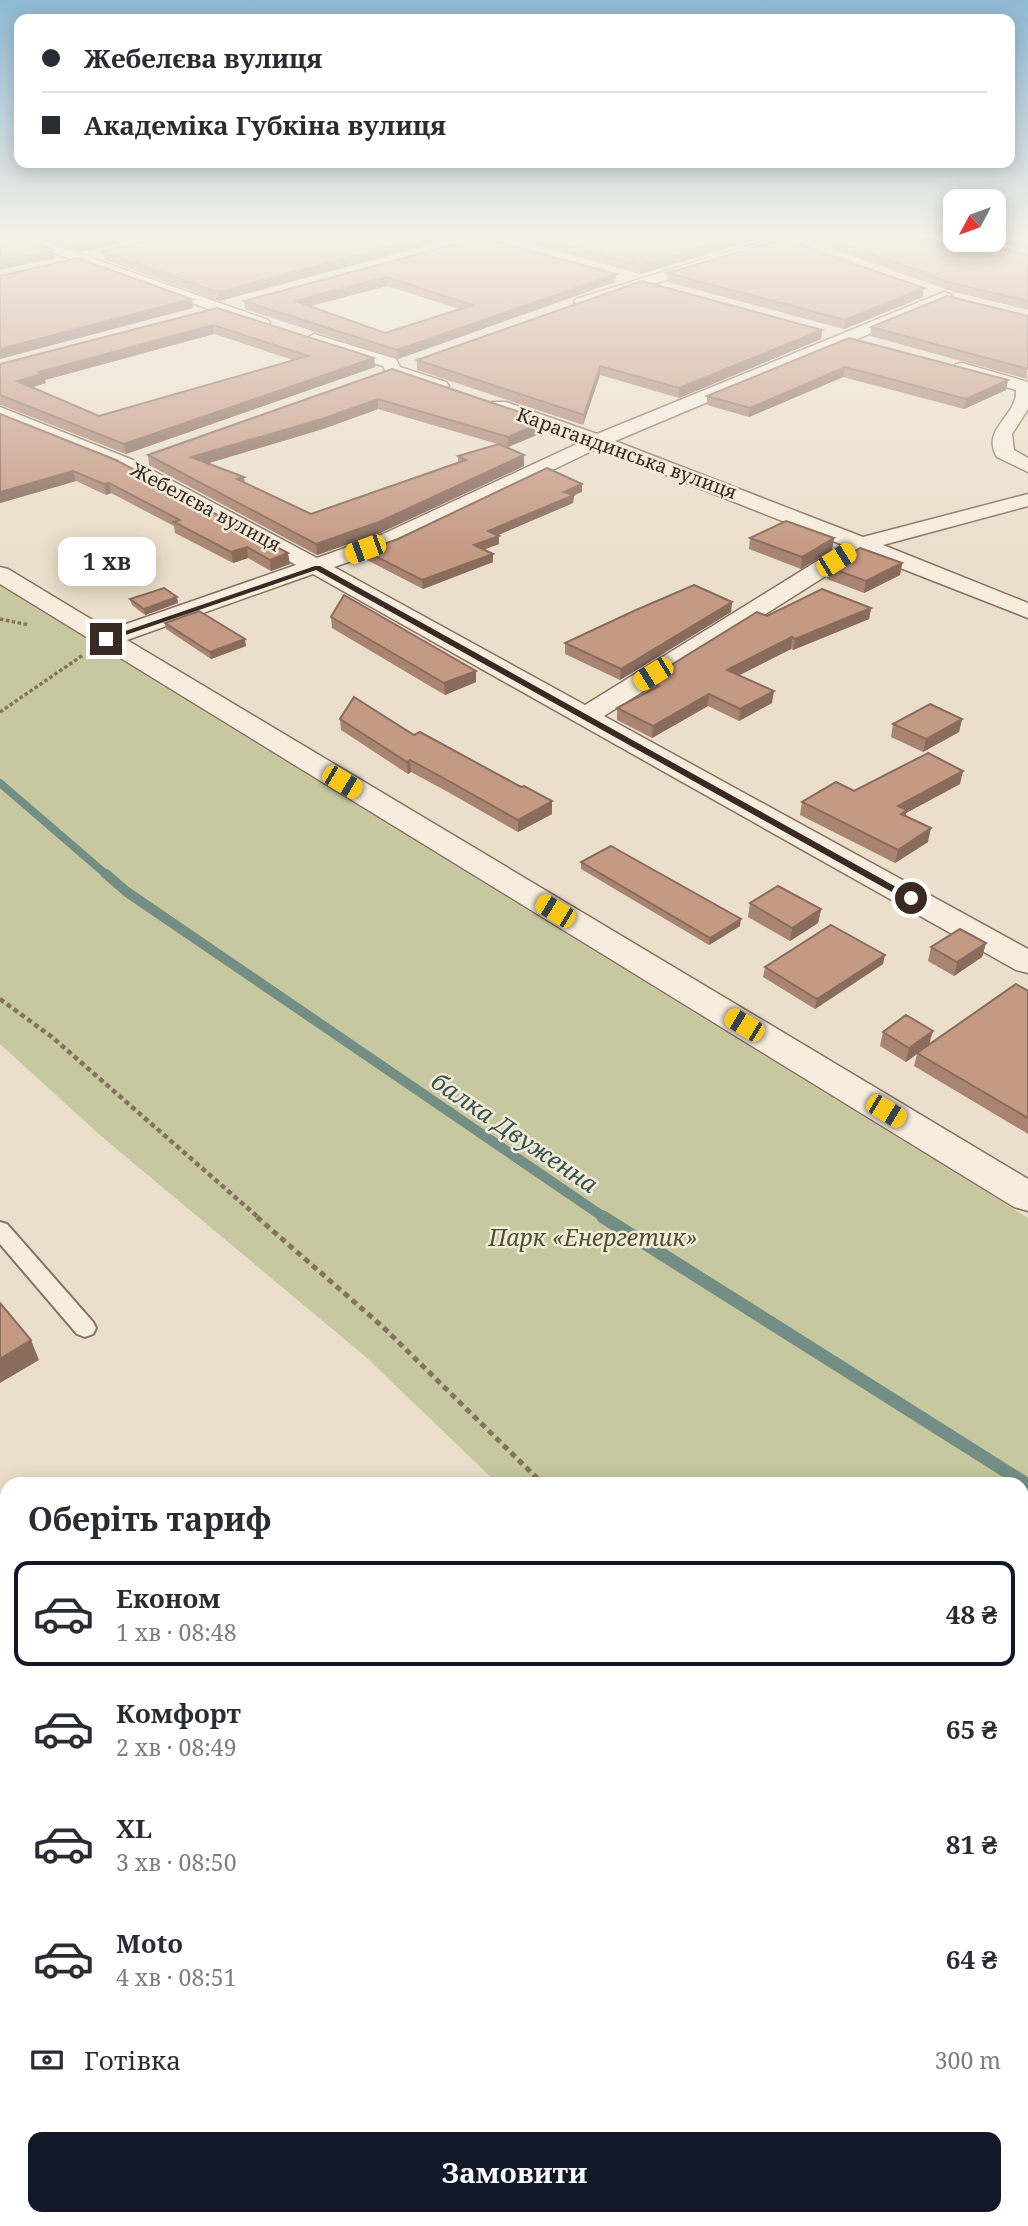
<!DOCTYPE html>
<html lang="uk">
<meta charset="utf-8">
<style>
:root{--surface:#fff;--page:#f2f2f3;--text:#2b2b33;--muted:#7c7c81;--line:#e1e1e2;--accent:#111827}
body{margin:0;font-family:"Noto Serif",serif;background:var(--page);color:var(--text);height:100vh;display:flex;flex-direction:column;font-size:26px;white-space:nowrap}
*{box-sizing:border-box;margin:0}
p{font-size:23px;color:var(--muted)}
.icon{flex:none;width:38px;height:38px;fill:none;stroke:currentColor;stroke-width:2;stroke-linecap:round;stroke-linejoin:round}
.map{position:relative;flex:1;overflow:hidden}
.details{position:absolute;left:0px;top:1477px;width:1029px;height:749px;display:flex;flex-direction:column;background:var(--surface);border-radius:21px 21px 0 0;box-shadow:0 4px 18px #0003}
.details>*{flex:none}
.top-card{position:absolute;left:14px;top:14px;width:1001px;height:154px;border-radius:14px;box-shadow:0 4px 18px #0003;display:grid;align-content:center;height:154px;padding:0 28px;background:var(--surface)}
.needle{width:46px;rotate:229deg}
.buttons{position:absolute;left:943px;top:189px;display:grid;gap:14px}
.buttons a{display:grid;place-items:center;width:63px;height:63px;border-radius:14px;background:var(--surface);box-shadow:0 4px 18px #0003;font-size:35px}
.end{position:absolute;width:32px;height:32px;margin:-16px;border:9px solid #392b23;background:#fff;box-shadow:0 0 0 4px #fff}
.from{border-radius:50%}
.bubble{position:absolute;height:49px;border-radius:14px;background:var(--surface);box-shadow:0 4px 18px #0003;font-size:23px;font-weight:700;line-height:49px;text-align:center}
.car{position:absolute;width:21px;height:42px;margin:-21px -10px;border-radius:9px;box-shadow:0 0 5px 2px #0007;background:linear-gradient(#f5c518 24%,#345 0 40%,#f5c518 0 76%,#345 0 86%,#f5c518 0)}
.top-card b{display:flex;align-items:center;gap:24px;height:66px;font-size:26px}
.top-card b+b{border-top:2px solid var(--line)}
.top-card i{width:18px;height:18px;background:var(--text)}
ul{padding:0;list-style:none}
li{display:flex;align-items:center;gap:21px;height:105px;margin:0 14px 10px;padding:0 14px;border:4px solid transparent;border-radius:14px}
li div{flex:1}
li b{display:block;font-size:26px}
li em{font-style:normal;font-weight:700}
li.on{border-color:var(--accent)}
li>.icon{width:63px;height:63px;stroke-width:1.5}
h2{padding:0 28px;font-size:32px;line-height:84px}
.pay{display:flex;align-items:center;gap:18px;height:77px;padding:0 28px;font-size:26px}
.pay p{margin-inline-start:auto}
.action{display:flex;gap:14px;margin-top:auto;padding:14px 28px}
.action a{flex:1;height:80px;border-radius:14px;background:var(--accent);color:#fff;font-size:28px;font-weight:700;line-height:80px;text-align:center}
.map>svg:first-child{display:block}
.green{fill:#c7c8a0}
.lines{fill:none;stroke-linecap:round;stroke-linejoin:round}
.stream-far2{stroke:#728e85;stroke-width:8}
.stream-far1{stroke:#728e85;stroke-width:10}
.stream{stroke:#728e85;stroke-width:13}
.lane-casing{stroke:#867261;stroke-width:4}
.street-casing{stroke:#867261;stroke-width:3}
.path-far3{stroke:#867261;stroke-width:3.5;stroke-dasharray:3.5 2.5;stroke-linecap:butt}
.path-far2{stroke:#867261;stroke-width:4.5;stroke-dasharray:5 3.5;stroke-linecap:butt}
.path-far1{stroke:#867261;stroke-width:5;stroke-dasharray:6 4.5;stroke-linecap:butt}
.path{stroke:#867261;stroke-width:7;stroke-dasharray:8 5;stroke-linecap:butt}
.lane{fill:#f6edde;fill-rule:evenodd}
.street{fill:#f6edde;fill-rule:evenodd}
.wall{fill:#a98472;fill-rule:evenodd}
.shaded-wall{fill:#8a6c5d}
.building{fill:#c59a85;stroke:#8a6c5d;stroke-width:2;fill-rule:evenodd}
.route{fill:#392b23}
.labels{text-anchor:middle;dominant-baseline:central;stroke-width:5;stroke-linejoin:round;paint-order:stroke}
.far-street-label{font-size:19px;fill:#392b23;stroke:#f3eada}
.park-label{font-size:23px;font-style:italic;fill:#4c532b;stroke:#f3eada}
.water-label{font-size:24px;font-style:italic;fill:#345751;stroke:#f3eada}
</style>
<div class="map">
<svg width="1028" height="2226" viewBox="0 0 1028 2226">
<rect width="100%" height="100%" fill="#ebdfcb"/>
<!-- green -->
<polygon class="green" points="0,586 1028,1218 1028,2065 1022,2060 1022,1484 498,1484 367,1358 101,1136 0,1044"/>
<g class="lines">
<!-- stream-far2 -->
<polyline class="stream-far2" points="0,783 108,876"/>
<!-- stream-far1 -->
<polyline class="stream-far1" points="106,874 127,892 605,1218"/>
<!-- stream -->
<polyline class="stream" points="603,1217 1028,1485"/>
<defs>
<g id="lane">
<polygon points="0,1222 7,1224 93,1322 96,1328 93,1334 85,1337 77,1334 0,1244"/>
<polygon points="7,1923 7,1955 0,1958 0,1926"/>
<polygon points="245,2219 281,2219 284,2226 248,2226"/>
<polygon points="787,2219 823,2219 826,2226 790,2226"/>
</g>
<g id="street">
<polygon points="18,240 40,240 268,320 270,323 262,328 256,326"/>
<polygon points="766,240 790,240 588,305 582,307 574,302 576,299"/>
<path d="M944 292 950 294 952 297 950 300 615 441 863 537 1028 494V506L883 545 1028 603V618L862 553 604 716 1028 949V973L1016 970 313 574 127 640 1028 1179V1211L1014 1207 0 584V567L8 569 109 630 296 565 119 468 0 420V407L133 460 317 558 381 535 581 442 492 410 490 406 492 402H506L597 434ZM598 448 843 545 585 705 334 567 397 545Z"/>
<polygon points="314,334 396,359 400,367 446,382 449,386 440,391 387,374 383,366 308,343 306,339"/>
<path d="M962 363 1028 382V409L1012 434 1014 450 1028 458V472L997 457C980 429 1018 416 1016 390L956 372 953 368 956 364Z"/>
</g>
</defs>
<!-- lane casing -->
<use href="#lane" class="lane-casing"/>
<!-- street casing -->
<use href="#street" class="street-casing"/>
<!-- path-far3 -->
<g class="path-far3">
<polyline points="0,619 29,625"/>
<polyline points="0,712 83,655"/>
</g>
<!-- path-far2 -->
<polyline class="path-far2" points="0,999 52,1037 259,1218"/>
<!-- path-far1 -->
<g class="path-far1">
<polyline points="257,1217 383,1327 543,1484"/>
<polyline points="1022,1631 1028,1618"/>
</g>
<!-- path -->
<polyline class="path" points="1022,1955 1028,1960"/>
<!-- lane -->
<use href="#lane" class="lane"/>
<!-- street -->
<use href="#street" class="street"/>
</g>
<!-- wall -->
<g class="wall">
<polygon points="49,240 131,240 81,252"/>
<polygon points="148,240 447,240 219,301 105,260 103,252"/>
<path d="M471 240 615 282 398 359 245 309 244 301ZM387 286 460 309 385 333 309 306Z"/>
<polygon points="515,240 755,240 640,274"/>
<polygon points="808,240 973,240 1028,255 1028,310 951,291"/>
<polygon points="988,240 1028,240 1028,250"/>
<polygon points="667,273 923,297 844,329 667,282"/>
<path d="M217 308 374 358 375 367 126 454 1 405H0V364ZM214 334 293 360 99 416 32 387 46 383 45 380Z"/>
<polygon points="1028,316 1027,379 870,336 871,327"/>
<polygon points="822,330 821,339 679,398 600,375 583,425 417,370 417,360"/>
<polygon points="849,338 1008,380 1006,390 964,409 843,377 749,417 707,405 707,396"/>
<polygon points="392,369 546,431 508,447 378,409 323,429 207,463 244,477 245,483 311,514 458,462 458,456 524,455 524,466 380,533 317,555 149,465 148,455"/>
<polygon points="0,414 290,564 271,571 248,558 233,563 175,533 174,526 111,493 106,495 76,481 0,503"/>
<polygon points="582,492 574,495 573,503 498,535 499,544 483,550 493,554 493,562 423,589 365,559 365,551"/>
<polygon points="750,538 834,538 832,550 801,569 749,549"/>
<polygon points="902,563 900,575 864,593 827,579 828,567"/>
<polygon points="130,599 178,603 145,615 132,605"/>
<polygon points="732,602 731,612 620,680 565,654 565,643"/>
<polygon points="871,608 869,619 793,650 791,649 739,675 772,703 739,721 708,706 652,738 617,720 617,708 646,692 647,680 767,616"/>
<polygon points="331,617 476,682 445,695 332,628"/>
<polygon points="165,623 246,646 211,659 166,629"/>
<polygon points="340,719 414,735 552,814 518,832 448,792 411,772 408,774 341,730"/>
<polygon points="962,719 959,732 923,752 891,737 893,724"/>
<polygon points="960,784 906,813 905,816 928,842 895,863 800,815 802,802 854,791"/>
<polygon points="581,862 740,926 709,945 581,869"/>
<polygon points="750,903 821,909 818,923 790,941 748,917"/>
<polygon points="986,943 982,957 954,976 928,961 931,947"/>
<polygon points="883,964 815,1009 763,977 765,967"/>
<polygon points="1028,991 1028,1134 914,1066 917,1054 906,1062 880,1046 883,1032 929,1044"/>
</g>
<!-- shaded-wall -->
<g class="shaded-wall">
<polygon points="95,240 131,240 81,252 80,244"/>
<polygon points="416,240 447,240 219,301 218,292"/>
<polygon points="728,240 755,240 640,274 640,266"/>
<polygon points="54,250 55,258 0,270 0,261"/>
<polygon points="616,274 615,282 398,359 397,350"/>
<polygon points="386,277 387,286 295,310 295,301"/>
<polygon points="924,288 923,297 844,329 845,320"/>
<polygon points="192,299 193,308 0,359 0,349"/>
<polygon points="213,325 214,334 45,380 46,383 19,391 17,381 39,372"/>
<polygon points="822,330 821,339 679,398 679,388"/>
<polygon points="374,358 375,367 126,454 124,444"/>
<polygon points="600,366 600,375 583,425 584,415"/>
<polygon points="845,367 843,377 749,417 750,408"/>
<polygon points="1008,380 1006,390 964,409 966,399"/>
<polygon points="378,399 378,409 323,429 193,468 191,457"/>
<polygon points="546,421 546,431 508,447 508,437"/>
<polygon points="524,455 524,466 380,533 317,555 316,544"/>
<polygon points="73,471 76,481 0,503 0,492"/>
<polygon points="109,483 111,493 106,495 104,484"/>
<polygon points="582,484 582,492 574,495 573,503 489,539 488,531 564,492"/>
<polygon points="499,536 499,544 474,553 474,545"/>
<polygon points="834,538 832,550 801,569 802,557"/>
<polygon points="247,547 248,558 233,563 231,552"/>
<polygon points="288,553 290,564 271,571 270,560"/>
<polygon points="493,554 493,562 423,589 422,580"/>
<polygon points="902,563 900,575 864,593 866,581"/>
<polygon points="177,597 178,603 145,615 144,609"/>
<polygon points="732,602 731,612 620,680 621,669"/>
<polygon points="871,608 869,619 793,650 795,639"/>
<polygon points="792,637 791,649 726,682 727,670"/>
<polygon points="245,639 246,646 211,659 210,652"/>
<polygon points="476,671 476,682 445,695 444,683"/>
<polygon points="774,691 772,703 739,721 740,709"/>
<polygon points="709,694 708,706 652,738 653,726"/>
<polygon points="962,719 959,732 923,752 926,739"/>
<polygon points="410,760 411,772 408,774 407,762"/>
<polygon points="963,771 960,784 906,813 904,823 898,806"/>
<polygon points="552,801 552,814 518,832 518,820"/>
<polygon points="931,828 928,842 895,863 898,850"/>
<polygon points="821,909 818,923 790,941 792,928"/>
<polygon points="741,919 740,926 709,945 710,938"/>
<polygon points="986,943 982,957 954,976 957,962"/>
<polygon points="885,955 883,964 815,1009 817,999"/>
<polygon points="933,1031 929,1045 906,1062 909,1048"/>
<polygon points="31,1340 39,1360 0,1383 0,1359"/>
</g>
<!-- building -->
<g class="building">
<polygon points="0,240 30,240 54,250 0,261"/>
<polygon points="70,240 95,240 80,244"/>
<polygon points="148,240 416,240 218,292 103,252"/>
<path d="M471 240H491L616 274 397 350 244 301ZM386 277 473 305 385 333 295 301Z"/>
<polygon points="546,240 728,240 640,266"/>
<polygon points="780,240 787,240 924,288 845,320 667,273"/>
<polygon points="832,240 973,240 1028,255 1028,301 952,283"/>
<polygon points="77,258 192,299 0,349 0,276"/>
<polygon points="642,281 822,330 679,388 600,366 584,415 417,360"/>
<polygon points="947,296 1028,316 1028,369 871,327"/>
<path d="M217 308 374 358 124 444 0 395V364ZM213 325 308 356 99 416 17 381 44 374 39 372Z"/>
<polygon points="849,338 1008,380 966,399 845,367 750,408 707,396"/>
<polygon points="392,369 546,421 508,437 378,399 322,419 191,457 244,477 237,479 311,514 466,460 458,456 499,444 524,455 379,522 316,544 148,455"/>
<polygon points="0,414 116,460 288,553 270,560 247,547 231,552 174,522 180,520 109,483 104,484 73,471 0,492"/>
<polygon points="547,468 582,484 564,492 574,495 488,531 499,536 474,545 493,554 422,580 365,551 398,539"/>
<polygon points="786,521 834,538 802,557 750,538"/>
<polygon points="860,548 902,563 866,581 828,567"/>
<polygon points="694,585 732,602 621,669 565,643 636,610"/>
<polygon points="164,588 177,597 144,609 130,599"/>
<polygon points="822,589 871,608 795,639 792,637 727,670 774,691 740,709 709,694 653,726 617,708 659,686 647,680 757,612 767,616"/>
<polygon points="344,595 476,671 444,683 331,617"/>
<polygon points="199,611 245,639 210,652 165,623"/>
<polygon points="354,697 414,735 420,732 521,787 524,786 552,801 518,820 447,780 410,760 407,762 340,719"/>
<polygon points="930,704 962,719 926,739 893,724"/>
<polygon points="928,753 963,771 898,806 907,810 901,814 931,828 898,850 802,802 836,782 854,791"/>
<polygon points="611,846 741,919 710,938 581,862"/>
<polygon points="778,886 821,909 792,928 750,903"/>
<polygon points="831,925 885,955 817,999 765,967"/>
<polygon points="960,929 986,943 957,962 931,947"/>
<polygon points="1016,984 1028,991 1028,1118 917,1053"/>
<polygon points="906,1015 933,1031 909,1048 883,1032"/>
<polygon points="0,1303 31,1340 0,1359"/>
</g>
<!-- sky -->
<linearGradient id="sky" x2="0" y2="1"><stop stop-color="#8fb9d5"/><stop offset="0.43" stop-color="#f6f1e8"/><stop offset="1" stop-color="#f6f1e8" stop-opacity="0"/></linearGradient>
<rect width="1028" height="552" fill="url(#sky)"/>
<!-- route -->
<polygon class="route" points="315,566 320,566 916,898 908,901 316,570 108,641 102,639"/>
<g class="labels">
<!-- far-street labels -->
<g class="far-street-label">
<text transform="translate(627 453) rotate(20)">Карагандинська вулиця</text>
<text transform="translate(206 507) rotate(28)">Жебелєва вулиця</text>
</g>
<!-- park labels -->
<g class="park-label">
<text x="593" y="1237">Парк «Енергетик»</text>
</g>
<!-- water labels -->
<g class="water-label">
<text transform="translate(515 1132) rotate(34)">балка Двуженна</text>
</g>
</g>
</svg>
<div class="buttons">
<a><svg class="needle" viewBox="-14 -14 28 28"><path d="M0-13l5 13h-10z" fill="#e53935"/><path d="M0 13l5-13h-10z" fill="#7c7c81"/></svg></a>
</div>
<i class="end from" style="left:911px;top:898px"></i>
<i class="end" style="left:106px;top:639px"></i>
<div class="bubble" style="left:58px;top:537px;width:98px">1 хв</div>
<i class="car" style="left:365px;top:549px;rotate:250deg"></i>
<i class="car" style="left:836px;top:560px;rotate:58deg"></i>
<i class="car" style="left:653px;top:674px;rotate:238deg"></i>
<i class="car" style="left:342px;top:782px;rotate:121deg"></i>
<i class="car" style="left:555px;top:911px;rotate:301deg"></i>
<i class="car" style="left:744px;top:1025px;rotate:301deg"></i>
<i class="car" style="left:886px;top:1111px;rotate:121deg"></i>
<div class="top-card">
<b><i class="from"></i>Жебелєва вулиця</b>
<b><i></i>Академіка Губкіна вулиця</b>
</div>
<section class="details">
<h2>Оберіть тариф</h2>
<ul>
<li class="on"><svg class="icon" aria-label="car" viewBox="0 0 24 24"><path d="M5 17H2v-5l4-1 3-4h7l3 4 3 1v5h-3M9 17h6M6 11h13"/><circle cx="7" cy="17" r="2"/><circle cx="17" cy="17" r="2"/></svg><div><b>Економ</b><p>1 хв · 08:48</p></div><em>48 ₴</em></li>
<li><svg class="icon" aria-label="car" viewBox="0 0 24 24"><path d="M5 17H2v-5l4-1 3-4h7l3 4 3 1v5h-3M9 17h6M6 11h13"/><circle cx="7" cy="17" r="2"/><circle cx="17" cy="17" r="2"/></svg><div><b>Комфорт</b><p>2 хв · 08:49</p></div><em>65 ₴</em></li>
<li><svg class="icon" aria-label="car" viewBox="0 0 24 24"><path d="M5 17H2v-5l4-1 3-4h7l3 4 3 1v5h-3M9 17h6M6 11h13"/><circle cx="7" cy="17" r="2"/><circle cx="17" cy="17" r="2"/></svg><div><b>XL</b><p>3 хв · 08:50</p></div><em>81 ₴</em></li>
<li><svg class="icon" aria-label="car" viewBox="0 0 24 24"><path d="M5 17H2v-5l4-1 3-4h7l3 4 3 1v5h-3M9 17h6M6 11h13"/><circle cx="7" cy="17" r="2"/><circle cx="17" cy="17" r="2"/></svg><div><b>Moto</b><p>4 хв · 08:51</p></div><em>64 ₴</em></li>
</ul>
<div class="pay"><svg class="icon" aria-label="cash" viewBox="0 0 24 24"><path d="M3 7h18v10H3z"/><circle cx="12" cy="12" r="2"/></svg>Готівка<p>300 m</p></div>
<div class="action"><a>Замовити</a></div>
</section>
</div>
